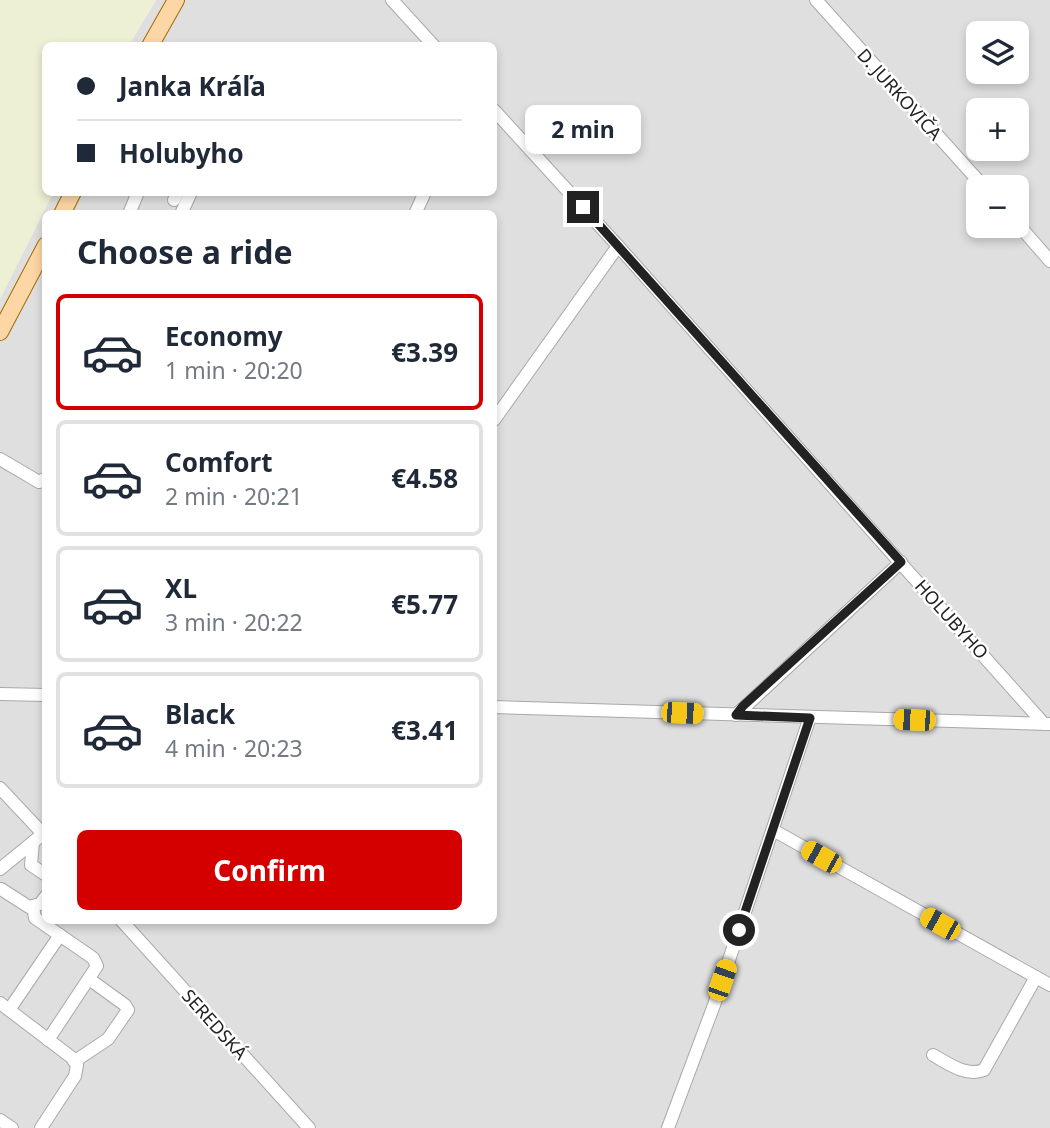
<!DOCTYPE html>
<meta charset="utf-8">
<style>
:root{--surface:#fff;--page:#f6f6f7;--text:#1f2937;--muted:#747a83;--line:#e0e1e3;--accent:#d40000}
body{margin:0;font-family:"Noto Sans",sans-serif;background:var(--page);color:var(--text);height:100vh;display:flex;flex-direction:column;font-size:26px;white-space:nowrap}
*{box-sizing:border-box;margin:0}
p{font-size:23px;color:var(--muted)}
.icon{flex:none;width:38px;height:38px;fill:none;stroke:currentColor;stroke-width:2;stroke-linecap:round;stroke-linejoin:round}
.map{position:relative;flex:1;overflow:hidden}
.drawer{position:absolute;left:42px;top:210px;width:455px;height:714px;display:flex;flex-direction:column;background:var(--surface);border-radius:10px;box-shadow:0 4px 10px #0003}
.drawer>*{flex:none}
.banner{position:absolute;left:42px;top:42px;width:455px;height:154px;border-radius:10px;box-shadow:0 4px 10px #0003;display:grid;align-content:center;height:154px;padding:0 35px;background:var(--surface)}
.tools{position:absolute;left:966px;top:21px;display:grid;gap:14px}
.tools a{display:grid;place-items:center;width:63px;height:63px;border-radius:10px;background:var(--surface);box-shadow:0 4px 10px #0003;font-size:35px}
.end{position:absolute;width:32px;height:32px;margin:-16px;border:9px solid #222;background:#fff;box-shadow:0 0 0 4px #fff}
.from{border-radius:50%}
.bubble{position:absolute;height:49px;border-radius:10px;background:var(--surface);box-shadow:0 4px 10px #0003;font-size:23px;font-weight:700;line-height:49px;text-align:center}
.car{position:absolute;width:21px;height:42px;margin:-21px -10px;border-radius:9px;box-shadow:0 0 5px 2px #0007;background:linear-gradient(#f5c518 24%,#345 0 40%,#f5c518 0 76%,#345 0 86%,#f5c518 0)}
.banner b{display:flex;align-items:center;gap:24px;height:66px;font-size:26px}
.banner b+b{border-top:2px solid var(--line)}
.banner i{width:18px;height:18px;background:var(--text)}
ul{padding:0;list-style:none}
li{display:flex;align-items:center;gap:21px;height:116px;margin:0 14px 10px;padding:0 21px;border:4px solid var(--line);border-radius:10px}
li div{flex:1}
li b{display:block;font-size:26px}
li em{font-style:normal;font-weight:700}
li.selected{border-color:var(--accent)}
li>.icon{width:63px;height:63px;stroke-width:1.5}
h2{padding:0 35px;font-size:32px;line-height:84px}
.action{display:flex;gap:14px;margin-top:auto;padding:14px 35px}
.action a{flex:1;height:80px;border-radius:10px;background:var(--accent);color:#fff;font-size:28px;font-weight:700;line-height:80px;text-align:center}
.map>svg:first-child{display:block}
.residential{fill:#e0dfdf;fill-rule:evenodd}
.farmland{fill:#eef0d5}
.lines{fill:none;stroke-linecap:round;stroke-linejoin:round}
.minor-casing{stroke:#a9a9a9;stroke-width:14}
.major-casing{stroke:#a06b00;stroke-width:18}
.minor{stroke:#fff;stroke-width:12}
.major{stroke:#fcd6a4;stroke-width:16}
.route{stroke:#222;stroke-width:9}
.labels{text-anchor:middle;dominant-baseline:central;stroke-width:5;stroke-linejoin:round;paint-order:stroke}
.street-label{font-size:18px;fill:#222;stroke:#fff}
</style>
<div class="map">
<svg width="1050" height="1128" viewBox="0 0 1050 1128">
<rect width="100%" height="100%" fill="#f2efe9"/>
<!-- residential -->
<path class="residential" d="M156 0H1050V1128H0V299L53 193 494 192V46L129 45ZM978 33H1017V72H978ZM978 110H1017V149H978ZM978 187H1017V226H978ZM46 214H494V920H46Z"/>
<!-- farmland -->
<polygon class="farmland" points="0,0 156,0 129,45 46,46 46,192 53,193 0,299"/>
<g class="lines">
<defs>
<g id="minor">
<polyline points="392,0 434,46"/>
<polyline points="816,0 984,187"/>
<polyline points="494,110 618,246 1044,724"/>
<polyline points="174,200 178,192"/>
<polyline points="129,214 138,192"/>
<polyline points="181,214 191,192"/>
<polyline points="415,214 425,192"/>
<polyline points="1017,223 1050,261"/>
<polyline points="494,420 618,246"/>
<polyline points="0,459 39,482 46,478"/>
<polyline points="0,694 46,695"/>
<polyline points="494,707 1049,724"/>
<polyline points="736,715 901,562"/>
<polyline points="0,788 46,837"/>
<polyline points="773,830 1050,985"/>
<polyline points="33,842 31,865 46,875"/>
<polyline points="0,869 43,834"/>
<polyline points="1,889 29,907 40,904 46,896"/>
<polyline points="33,907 35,918 93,958 97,966 48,1040"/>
<polyline points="121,920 309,1128"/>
<polyline points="0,1003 71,1057 77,1065 75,1076 41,1128"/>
<polyline points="9,1010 60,935"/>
<path d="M933 1055C949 1064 966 1077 984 1070L1036 977"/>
<polyline points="75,1061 108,1039 128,1010 125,1005 89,979"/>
<polyline points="0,1120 12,1128"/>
<polyline points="668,1128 714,1005 810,717"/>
</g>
<g id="major">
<polyline points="150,46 176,0"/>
<polyline points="62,214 73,192"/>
<polyline points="0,332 46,245"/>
</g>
</defs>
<!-- minor casing -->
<use href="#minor" class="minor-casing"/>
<!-- major casing -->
<use href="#major" class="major-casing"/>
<!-- minor -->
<use href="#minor" class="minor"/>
<!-- major -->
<use href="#major" class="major"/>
</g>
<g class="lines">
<!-- route -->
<polyline class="route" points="583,207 901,562 743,706 736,715 810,718 739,930"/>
</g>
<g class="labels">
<!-- street labels -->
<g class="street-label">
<text transform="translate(900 94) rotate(48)">D. JURKOVIČA</text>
<text transform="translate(952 619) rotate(48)">HOLUBYHO</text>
<text transform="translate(215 1024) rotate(48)">SEREDSKÁ</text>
</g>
</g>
</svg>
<div class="tools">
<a><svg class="icon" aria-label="layers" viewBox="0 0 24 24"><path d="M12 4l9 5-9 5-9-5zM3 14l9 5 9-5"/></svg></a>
<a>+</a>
<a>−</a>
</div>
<i class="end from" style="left:739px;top:930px"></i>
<i class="end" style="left:583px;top:207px"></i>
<div class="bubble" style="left:525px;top:105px;width:116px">2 min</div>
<i class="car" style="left:682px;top:713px;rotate:92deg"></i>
<i class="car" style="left:914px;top:720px;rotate:272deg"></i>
<i class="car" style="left:821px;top:857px;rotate:299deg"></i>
<i class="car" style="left:940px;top:924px;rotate:299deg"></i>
<i class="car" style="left:722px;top:980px;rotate:19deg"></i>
<div class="banner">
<b><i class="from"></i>Janka Kráľa</b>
<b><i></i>Holubyho</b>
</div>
<section class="drawer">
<h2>Choose a ride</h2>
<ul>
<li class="selected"><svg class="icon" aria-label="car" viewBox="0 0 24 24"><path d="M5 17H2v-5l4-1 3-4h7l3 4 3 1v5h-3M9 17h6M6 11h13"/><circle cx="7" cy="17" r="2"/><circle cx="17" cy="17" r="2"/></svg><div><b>Economy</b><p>1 min · 20:20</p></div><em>€3.39</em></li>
<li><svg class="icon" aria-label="car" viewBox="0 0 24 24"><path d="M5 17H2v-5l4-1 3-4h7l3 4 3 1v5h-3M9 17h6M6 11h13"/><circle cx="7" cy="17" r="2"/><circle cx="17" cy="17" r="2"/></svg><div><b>Comfort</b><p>2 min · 20:21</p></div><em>€4.58</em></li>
<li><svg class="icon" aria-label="car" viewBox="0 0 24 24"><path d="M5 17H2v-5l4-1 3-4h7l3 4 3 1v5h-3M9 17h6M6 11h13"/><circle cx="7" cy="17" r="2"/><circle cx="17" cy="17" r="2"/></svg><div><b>XL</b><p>3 min · 20:22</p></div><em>€5.77</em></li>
<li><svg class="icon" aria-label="car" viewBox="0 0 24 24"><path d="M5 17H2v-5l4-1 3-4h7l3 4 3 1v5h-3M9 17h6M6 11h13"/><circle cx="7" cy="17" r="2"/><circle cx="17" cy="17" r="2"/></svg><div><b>Black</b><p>4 min · 20:23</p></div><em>€3.41</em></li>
</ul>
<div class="action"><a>Confirm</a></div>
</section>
</div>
